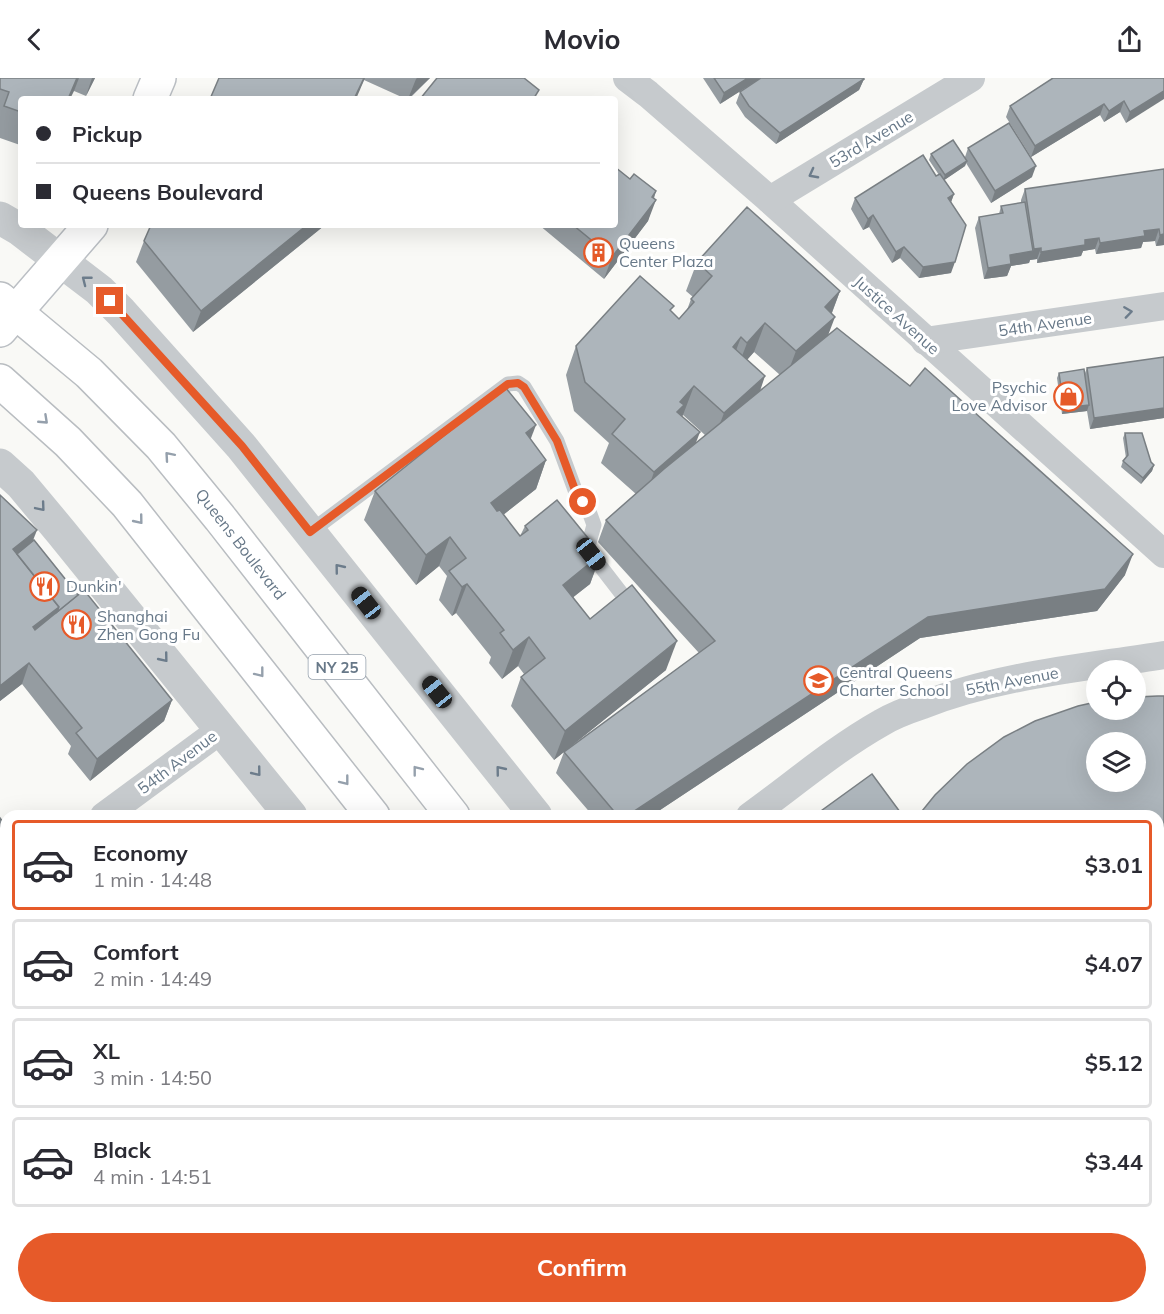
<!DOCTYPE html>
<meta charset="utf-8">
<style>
:root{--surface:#fff;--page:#f7f7f7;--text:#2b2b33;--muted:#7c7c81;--line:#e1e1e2;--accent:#e65a29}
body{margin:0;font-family:Mulish,sans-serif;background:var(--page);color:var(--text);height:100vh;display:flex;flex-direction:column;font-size:22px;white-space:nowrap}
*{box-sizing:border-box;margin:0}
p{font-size:20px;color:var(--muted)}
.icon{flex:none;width:33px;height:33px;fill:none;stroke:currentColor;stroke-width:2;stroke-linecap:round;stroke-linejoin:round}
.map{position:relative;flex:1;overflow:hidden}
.drawer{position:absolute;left:0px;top:732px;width:1164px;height:504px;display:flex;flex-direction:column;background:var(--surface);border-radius:18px 18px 0 0;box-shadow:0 6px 24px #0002}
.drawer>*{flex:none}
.banner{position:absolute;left:18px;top:18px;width:600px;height:132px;border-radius:6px;box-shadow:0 6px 24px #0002;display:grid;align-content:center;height:132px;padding:0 18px;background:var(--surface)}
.controls{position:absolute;left:1086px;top:582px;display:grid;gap:12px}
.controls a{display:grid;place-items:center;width:60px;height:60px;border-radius:50%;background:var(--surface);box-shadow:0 6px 24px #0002;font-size:30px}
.end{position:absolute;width:27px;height:27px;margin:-14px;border:8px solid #e65a29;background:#fff;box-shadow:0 0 0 3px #fff}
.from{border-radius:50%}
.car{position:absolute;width:18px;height:36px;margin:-18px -9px;border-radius:8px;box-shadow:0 0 4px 2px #0007;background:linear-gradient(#222 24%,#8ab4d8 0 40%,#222 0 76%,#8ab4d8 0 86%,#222 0)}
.banner b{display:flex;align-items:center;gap:21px;height:57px;font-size:22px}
.banner b+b{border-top:2px solid var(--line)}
.banner i{width:15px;height:15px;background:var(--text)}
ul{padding:10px 0 0;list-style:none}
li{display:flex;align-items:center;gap:18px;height:90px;margin:0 12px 9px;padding:0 6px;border:3px solid var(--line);border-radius:6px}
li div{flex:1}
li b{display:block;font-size:22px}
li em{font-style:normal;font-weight:700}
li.on{border-color:var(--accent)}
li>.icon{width:54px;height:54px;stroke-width:1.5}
.cta{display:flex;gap:12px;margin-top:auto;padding:12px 18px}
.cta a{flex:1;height:69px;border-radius:36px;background:var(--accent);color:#fff;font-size:24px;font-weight:700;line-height:69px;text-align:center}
header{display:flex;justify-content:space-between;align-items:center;height:78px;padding:0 18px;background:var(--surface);font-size:27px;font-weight:700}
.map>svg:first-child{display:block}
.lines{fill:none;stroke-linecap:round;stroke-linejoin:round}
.secondary-casing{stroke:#bbbfc4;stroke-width:36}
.primary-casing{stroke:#b9bdc1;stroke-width:36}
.service{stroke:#c6cacd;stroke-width:15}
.minor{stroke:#c6cacd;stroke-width:28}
.tertiary{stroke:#c6cacd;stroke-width:33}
.secondary{stroke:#fff;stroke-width:33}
.primary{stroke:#fff;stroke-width:33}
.wall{fill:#959ca1;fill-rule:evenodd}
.shaded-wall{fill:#797f83}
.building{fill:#adb5bb;stroke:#797f83;stroke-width:1.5;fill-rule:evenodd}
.oneway{stroke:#6c7c8b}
.oneway2{stroke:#95a0ac}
.route{stroke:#e65a29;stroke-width:8}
.labels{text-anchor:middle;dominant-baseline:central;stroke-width:6;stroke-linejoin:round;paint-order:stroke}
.shield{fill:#fff;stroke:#95a0ac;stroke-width:1.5}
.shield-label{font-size:15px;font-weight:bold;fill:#677888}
.street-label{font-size:16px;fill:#677888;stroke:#fff}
.poi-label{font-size:16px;fill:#677888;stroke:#fff;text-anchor:start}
</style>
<header><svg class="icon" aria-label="back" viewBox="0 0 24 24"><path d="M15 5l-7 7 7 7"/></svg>Movio<svg class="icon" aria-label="share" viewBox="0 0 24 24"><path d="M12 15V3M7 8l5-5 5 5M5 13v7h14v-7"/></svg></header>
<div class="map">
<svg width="1164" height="1236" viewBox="0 0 1164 1236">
<rect width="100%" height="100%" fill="#f9f9f6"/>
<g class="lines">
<defs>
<g id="secondary">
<polyline points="150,21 159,0"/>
<polyline points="0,252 91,147"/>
</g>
<g id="primary">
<polyline points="0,221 89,295 161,368 220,440 453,738"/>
<polyline points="0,303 68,364 127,426 373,738"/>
<polyline points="716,1230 723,1236"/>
<polyline points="780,1230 786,1236"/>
<polyline points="879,1230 886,1236"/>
</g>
</defs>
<!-- secondary casing -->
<use href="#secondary" class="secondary-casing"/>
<!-- primary casing -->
<use href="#primary" class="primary-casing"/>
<!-- service -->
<polyline class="service" points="310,454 508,306 518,305 524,309 557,363 575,412 590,436 594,447 588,468 591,476 628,524"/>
<!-- minor -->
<g class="minor">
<polyline points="627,0 648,16 770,122 1164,476"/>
<polyline points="770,122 971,0"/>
<polyline points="925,263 1164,228"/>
<polyline points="104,738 222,651"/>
<path d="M750 738C793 707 835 671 881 645 894 637 908 632 923 627 999 597 1083 590 1164 577"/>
<polyline points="0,811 6,807"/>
<polyline points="0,1023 6,1031"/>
<polyline points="150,1230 155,1236"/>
<polyline points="75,1236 83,1230"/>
<polyline points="649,1236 657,1230"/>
</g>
<!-- tertiary -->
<g class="tertiary">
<polyline points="0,140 19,151 99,212 121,234 241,368 536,738"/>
<polyline points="0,387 21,406 61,454 291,738"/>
<polyline points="979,1230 985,1236"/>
</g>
<!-- secondary -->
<use href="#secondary" class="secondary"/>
<!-- primary -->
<use href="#primary" class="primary"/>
</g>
<!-- wall -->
<g class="wall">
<polygon points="0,0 95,0 86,18 74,13 21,21 21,65 20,67 0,60"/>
<polygon points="219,0 430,0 409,21 406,21 364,2"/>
<polygon points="703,0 761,0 720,26"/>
<polygon points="865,0 864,1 859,12 776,66 745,39 736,25 740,14"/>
<polygon points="1164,0 1126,45 1120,34 1104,44 1100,37 1031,79 1006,39 1010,28"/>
<polygon points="968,70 1032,99 991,125 966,85 965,88 944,102 954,116 951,124 951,195 919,200 900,180 892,185 869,149 863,152 851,131 855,120 936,98 939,97 929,82 931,76 965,79"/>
<polygon points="1164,91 1164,167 1156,168 1155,163 1143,164 1141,170 1096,176 1095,171 1083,173 1081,178 1037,185 1037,181 1030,182 1029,185 1011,188 1007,198 984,201 975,150 979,139 999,136 1001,128 1021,125 1021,122 1025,111"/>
<polygon points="630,101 656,113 648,143 604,201 539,147 615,147"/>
<polygon points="325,147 193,254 136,184 144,163"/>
<path d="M697 184 840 213 832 235 828 257 1125 497 1097 533 920 560 651 738H593L556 695 564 674 699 575 598 464 606 442 636 416 601 385 609 365 574 333 566 297 576 268 672 234 679 241 687 232 691 221 693 219 686 213ZM754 274 780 297 760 312 747 282ZM683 337 705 357 696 365 682 338Z"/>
<polygon points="1164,279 1164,340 1090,351 1087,333 1062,336 1057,300 1059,295 1085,295 1087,290"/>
<polygon points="1125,355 1154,387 1152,393 1141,406 1121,389 1123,383 1126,380 1123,360"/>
<polygon points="530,361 546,382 536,411 503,437 520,458 525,448 601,476 590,506 573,519 590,541 666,592 554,682 511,628 521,599 524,596 518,588 502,601 489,585 491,579 456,535 452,538 439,522 447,498 439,488 416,507 364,442 375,413"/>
<polygon points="0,417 34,462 78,517 172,622 164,643 90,703 68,676 71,668 22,606 0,623"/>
<polygon points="6,891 6,964 0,956 0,895"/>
<polygon points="6,1129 6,1145 2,1140"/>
<polygon points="0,1152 6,1160 6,1215 0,1207"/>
<polygon points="208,1230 247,1230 239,1236 212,1236"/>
<polygon points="309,1230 321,1230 313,1236"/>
<polygon points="442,1230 506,1230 505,1232 499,1236 431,1236 441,1232"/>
</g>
<!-- shaded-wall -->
<g class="shaded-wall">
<polygon points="77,0 79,0 74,13 70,21 68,21"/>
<polygon points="92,0 95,0 86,18"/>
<polygon points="364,0 365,0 356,21 354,21"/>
<polygon points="417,0 430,0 408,21 416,1"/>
<polygon points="748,0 761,0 720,26 724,15"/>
<polygon points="864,1 859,12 776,66 780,55"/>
<polygon points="1164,13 1164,21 1126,45 1130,34"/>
<polygon points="1124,23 1120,34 1104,44 1109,33"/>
<polygon points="1104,26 1100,37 1031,79 1035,68"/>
<polygon points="967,83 965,88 943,103 945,97"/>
<polygon points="1036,88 1032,99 991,125 995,113"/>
<polygon points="656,113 650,130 656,122 648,143 604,201 612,179"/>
<polygon points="954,116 950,127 948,120"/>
<polygon points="873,137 869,149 863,152 868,141"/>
<polygon points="307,147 325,147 193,254 201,233"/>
<polygon points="1159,151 1155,163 1143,164 1141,170 1096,176 1100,165 1144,153"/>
<polygon points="1164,156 1164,167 1156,168 1160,157"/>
<polygon points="1099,160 1095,171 1083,173 1081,178 1037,185 1041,174 1085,162"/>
<polygon points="904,169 900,180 892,185 896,174"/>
<polygon points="1041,170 1037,181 1030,182 1029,185 1011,188 1007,198 984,201 988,190 1010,177 1033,173 1034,171"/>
<polygon points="955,184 951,195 919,200 923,189"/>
<polygon points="840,213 829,242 835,239 824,268 785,302 796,273 825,229"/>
<polygon points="765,245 754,274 736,294 747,265"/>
<polygon points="741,259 730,289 733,269"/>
<polygon points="765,298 755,328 713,364 724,335"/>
<polygon points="694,308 683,337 678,343 673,356 680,324"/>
<polygon points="1089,327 1087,333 1062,336 1064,330"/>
<polygon points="1164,330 1164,340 1090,351 1094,340"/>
<polygon points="536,347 525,376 526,355"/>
<polygon points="700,354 689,383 644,423 654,394"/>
<polygon points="546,382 536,411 480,455 491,425"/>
<polygon points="1154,387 1152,393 1141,406 1143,400"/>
<polygon points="37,452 29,473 9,481 13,471"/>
<polygon points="450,459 439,488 416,507 426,477"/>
<polygon points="601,476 590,506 552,536 563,507"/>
<polygon points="1133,476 1125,497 1097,533 920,560 651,738 627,738 928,539"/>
<polygon points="467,506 456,535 452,538 462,509"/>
<polygon points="59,529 76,531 26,571 33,549"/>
<polygon points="529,559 518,588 502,601 513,572"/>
<polygon points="677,563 666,592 554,682 565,653"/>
<polygon points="29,585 22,606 0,623 0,608"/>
<polygon points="172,622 164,643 90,703 97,681"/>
<polygon points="6,756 6,760 0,765 0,761"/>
<polygon points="6,1107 6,1112 0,1116 0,1112"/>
<rect x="1158" y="1196" width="6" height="21"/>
<polygon points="6,1221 6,1225 4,1231 0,1234 0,1225"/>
<polygon points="236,1230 247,1230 239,1236 227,1236"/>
<polygon points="293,1230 295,1230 293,1236 284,1236"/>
<polygon points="315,1230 321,1230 313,1236"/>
<polygon points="501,1230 506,1230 505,1232 499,1236 492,1236"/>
</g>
<!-- building -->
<g class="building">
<polygon points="0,0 77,0 68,21 21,21 21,34 4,28 9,14 0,11"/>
<polygon points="219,0 364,0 354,21 210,21"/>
<polygon points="437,0 524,0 539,12 534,20 536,21 420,21"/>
<polygon points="714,0 748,0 724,15"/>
<polygon points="761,0 863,0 864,1 780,55 749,28 740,14"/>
<polygon points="1053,0 1164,0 1164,13 1130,34 1124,23 1109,33 1104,26 1035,68 1010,28"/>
<polygon points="1009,45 1036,88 995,113 968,70"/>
<polygon points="953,62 967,83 945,97 931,76"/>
<polygon points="923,77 936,98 940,96 954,116 948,120 966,147 955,184 923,189 904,169 896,174 873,137 868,141 855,120"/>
<polygon points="615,89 630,101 634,96 656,113 652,119 656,122 612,179 573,147 615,147"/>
<polygon points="1164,91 1164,156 1160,157 1159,151 1144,153 1145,158 1100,165 1099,160 1085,162 1085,167 1041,174 1041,170 1034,171 1025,111"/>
<polygon points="1025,124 1033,173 1010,177 1011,186 988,190 979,139 1003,135 1001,128"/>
<polygon points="747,129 840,213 825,229 835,239 796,273 765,245 747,265 741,259 733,269 765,298 724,335 694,308 680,324 684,327 677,334 700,354 654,394 612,356 625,341 585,304 576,268 640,198 674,228 670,232 679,241 694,224 691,221 712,198 697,184"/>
<polygon points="151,147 307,147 201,233 144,163"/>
<polygon points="837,250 910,308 925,290 1133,476 1105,511 928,539 627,738 618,738 564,674 715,563 606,442 664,391"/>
<polygon points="1164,279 1164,330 1094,340 1087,290"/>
<polygon points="1084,291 1089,327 1064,330 1059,295"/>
<polygon points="505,309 536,347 526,355 546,382 491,425 497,433 500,432 520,458 528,452 525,448 557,422 601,476 563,507 590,541 632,507 677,563 565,653 521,599 545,580 529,559 513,572 500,555 504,552 467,506 462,509 449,493 466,480 450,459 426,477 375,413"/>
<polygon points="1125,355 1142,355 1151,384 1154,387 1143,400 1123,383 1128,377"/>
<polygon points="0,417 37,452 13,471 59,529 33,549 35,552 84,512 172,622 97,681 76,655 82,650 29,585 0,608"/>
<polygon points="34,462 78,517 57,534 59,529 17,476"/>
<path d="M1158 618H1164V1196H1158V738H918L935 717 967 686 1004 659 1035 643 1078 628 1096 624V632H1136V619ZM1096 664H1136V704H1096Z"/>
<polygon points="872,696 903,738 814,738"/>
<polygon points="0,740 6,748 6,756 0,761"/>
<polygon points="6,891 6,947 0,939 0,895"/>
<polygon points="0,1082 6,1090 6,1107 0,1112"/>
<polygon points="0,1152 6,1160 6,1199 0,1191"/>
<polygon points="0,1209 6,1217 6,1221 0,1225"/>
<polygon points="220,1230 236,1230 227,1236 225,1236"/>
<polygon points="254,1230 293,1230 284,1236 246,1236"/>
<polygon points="347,1230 348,1230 353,1236 339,1236"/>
<polygon points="439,1230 444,1236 431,1236"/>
<polygon points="444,1230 480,1230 485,1236 448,1236"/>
<polygon points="485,1230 501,1230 492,1236 489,1236"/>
<polygon points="507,1230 558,1230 562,1236 499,1236"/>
</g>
<!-- one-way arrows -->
<defs><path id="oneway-chevron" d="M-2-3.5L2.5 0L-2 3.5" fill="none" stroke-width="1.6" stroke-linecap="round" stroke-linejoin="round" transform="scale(1.5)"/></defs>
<g class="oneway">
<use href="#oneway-chevron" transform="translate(813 96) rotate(152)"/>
<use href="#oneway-chevron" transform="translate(86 202) rotate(-142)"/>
<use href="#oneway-chevron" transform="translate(1128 234) rotate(-8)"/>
<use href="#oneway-chevron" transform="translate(41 429) rotate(50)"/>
<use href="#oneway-chevron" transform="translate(339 490) rotate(-129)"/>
<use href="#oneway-chevron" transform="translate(164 580) rotate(51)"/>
<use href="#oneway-chevron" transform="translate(500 692) rotate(-129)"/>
<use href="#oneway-chevron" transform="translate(257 694) rotate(51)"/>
</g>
<g class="oneway2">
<use href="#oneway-chevron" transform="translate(44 342) rotate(43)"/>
<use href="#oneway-chevron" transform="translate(169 378) rotate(-131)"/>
<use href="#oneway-chevron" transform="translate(139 442) rotate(51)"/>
<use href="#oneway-chevron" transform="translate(260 595) rotate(52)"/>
<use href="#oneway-chevron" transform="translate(417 692) rotate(-128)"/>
<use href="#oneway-chevron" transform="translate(345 703) rotate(52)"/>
</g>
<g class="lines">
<!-- route -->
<polyline class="route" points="110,223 242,368 310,454 508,306 518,305 524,309 557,363 575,412 583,424"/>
</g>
<!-- icons -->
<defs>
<symbol id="building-ring" viewBox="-11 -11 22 22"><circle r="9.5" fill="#fff" stroke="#e65a29" stroke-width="1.5"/><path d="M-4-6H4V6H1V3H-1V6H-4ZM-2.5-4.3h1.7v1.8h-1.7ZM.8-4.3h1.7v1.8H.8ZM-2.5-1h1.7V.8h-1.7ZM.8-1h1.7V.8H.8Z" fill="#e65a29"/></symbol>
<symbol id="shop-ring" viewBox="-11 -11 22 22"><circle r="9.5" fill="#fff" stroke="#e65a29" stroke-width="1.5"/><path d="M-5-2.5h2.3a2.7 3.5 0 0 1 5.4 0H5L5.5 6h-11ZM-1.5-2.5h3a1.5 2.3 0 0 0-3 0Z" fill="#e65a29"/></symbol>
<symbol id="restaurant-ring" viewBox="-11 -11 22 22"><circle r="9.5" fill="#fff" stroke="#e65a29" stroke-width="1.5"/><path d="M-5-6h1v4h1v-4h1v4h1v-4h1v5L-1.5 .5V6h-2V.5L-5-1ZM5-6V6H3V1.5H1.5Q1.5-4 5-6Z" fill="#e65a29"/></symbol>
<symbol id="school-ring" viewBox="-11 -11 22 22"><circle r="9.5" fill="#fff" stroke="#e65a29" stroke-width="1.5"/><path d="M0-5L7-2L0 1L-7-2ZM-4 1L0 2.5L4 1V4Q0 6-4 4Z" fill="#e65a29"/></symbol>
</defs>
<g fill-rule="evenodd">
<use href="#building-ring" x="582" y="158" width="33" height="33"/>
<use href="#shop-ring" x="1052" y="302" width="33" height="33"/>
<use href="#restaurant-ring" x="28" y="492" width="33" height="33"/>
<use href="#restaurant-ring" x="60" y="530" width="33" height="33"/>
<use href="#school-ring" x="802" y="586" width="33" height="33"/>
</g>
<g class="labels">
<!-- shield labels -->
<rect class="shield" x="308.5" y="577" width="57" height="24" rx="4.5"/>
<g class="shield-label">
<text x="337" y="589">NY 25</text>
</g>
<!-- street labels -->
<g class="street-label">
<text transform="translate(871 61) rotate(-31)">53rd Avenue</text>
<text transform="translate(897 237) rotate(42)">Justice Avenue</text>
<text transform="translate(1045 246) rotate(-8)">54th Avenue</text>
<text transform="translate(241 466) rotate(52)">Queens Boulevard</text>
<text transform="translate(1012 603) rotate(-11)">55th Avenue</text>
<text transform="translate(177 684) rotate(-37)">54th Avenue</text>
</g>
<!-- poi labels -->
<g class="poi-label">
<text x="619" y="165">Queens<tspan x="619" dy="18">Center Plaza</tspan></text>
<text x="1047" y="309" text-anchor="end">Psychic<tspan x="1047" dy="18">Love Advisor</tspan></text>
<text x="66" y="508">Dunkin'</text>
<text x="97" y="538">Shanghai<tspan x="97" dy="18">Zhen Gong Fu</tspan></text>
<text x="839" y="594">Central Queens<tspan x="839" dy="18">Charter School</tspan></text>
</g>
</g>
</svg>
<div class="controls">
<a><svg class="icon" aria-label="locate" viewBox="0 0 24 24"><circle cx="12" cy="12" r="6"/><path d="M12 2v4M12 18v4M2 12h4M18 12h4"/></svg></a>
<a><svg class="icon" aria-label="layers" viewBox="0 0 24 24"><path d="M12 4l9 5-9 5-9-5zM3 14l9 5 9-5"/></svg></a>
</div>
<i class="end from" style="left:583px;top:424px"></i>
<i class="end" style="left:110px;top:223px"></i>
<i class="car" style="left:591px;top:476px;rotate:142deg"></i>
<i class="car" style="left:366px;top:525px;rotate:322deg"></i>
<i class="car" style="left:437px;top:614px;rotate:321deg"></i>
<div class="banner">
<b><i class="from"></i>Pickup</b>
<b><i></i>Queens Boulevard</b>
</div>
<section class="drawer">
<ul>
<li class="on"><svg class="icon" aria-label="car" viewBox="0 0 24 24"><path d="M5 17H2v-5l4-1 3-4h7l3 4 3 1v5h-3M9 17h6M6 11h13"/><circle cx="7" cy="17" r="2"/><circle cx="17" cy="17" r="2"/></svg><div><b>Economy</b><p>1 min · 14:48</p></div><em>$3.01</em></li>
<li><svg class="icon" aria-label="car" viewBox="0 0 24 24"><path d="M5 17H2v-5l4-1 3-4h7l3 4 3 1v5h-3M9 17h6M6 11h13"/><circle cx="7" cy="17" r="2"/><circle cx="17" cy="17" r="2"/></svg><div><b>Comfort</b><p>2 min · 14:49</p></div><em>$4.07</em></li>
<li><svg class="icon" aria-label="car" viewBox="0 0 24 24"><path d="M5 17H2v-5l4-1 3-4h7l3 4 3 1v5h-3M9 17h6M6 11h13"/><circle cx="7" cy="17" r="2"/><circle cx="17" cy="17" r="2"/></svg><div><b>XL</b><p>3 min · 14:50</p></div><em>$5.12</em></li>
<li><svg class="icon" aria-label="car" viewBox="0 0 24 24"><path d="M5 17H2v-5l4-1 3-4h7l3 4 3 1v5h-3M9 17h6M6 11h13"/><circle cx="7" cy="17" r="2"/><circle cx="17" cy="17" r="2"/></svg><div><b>Black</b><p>4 min · 14:51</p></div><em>$3.44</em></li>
</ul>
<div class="cta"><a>Confirm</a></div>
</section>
</div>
